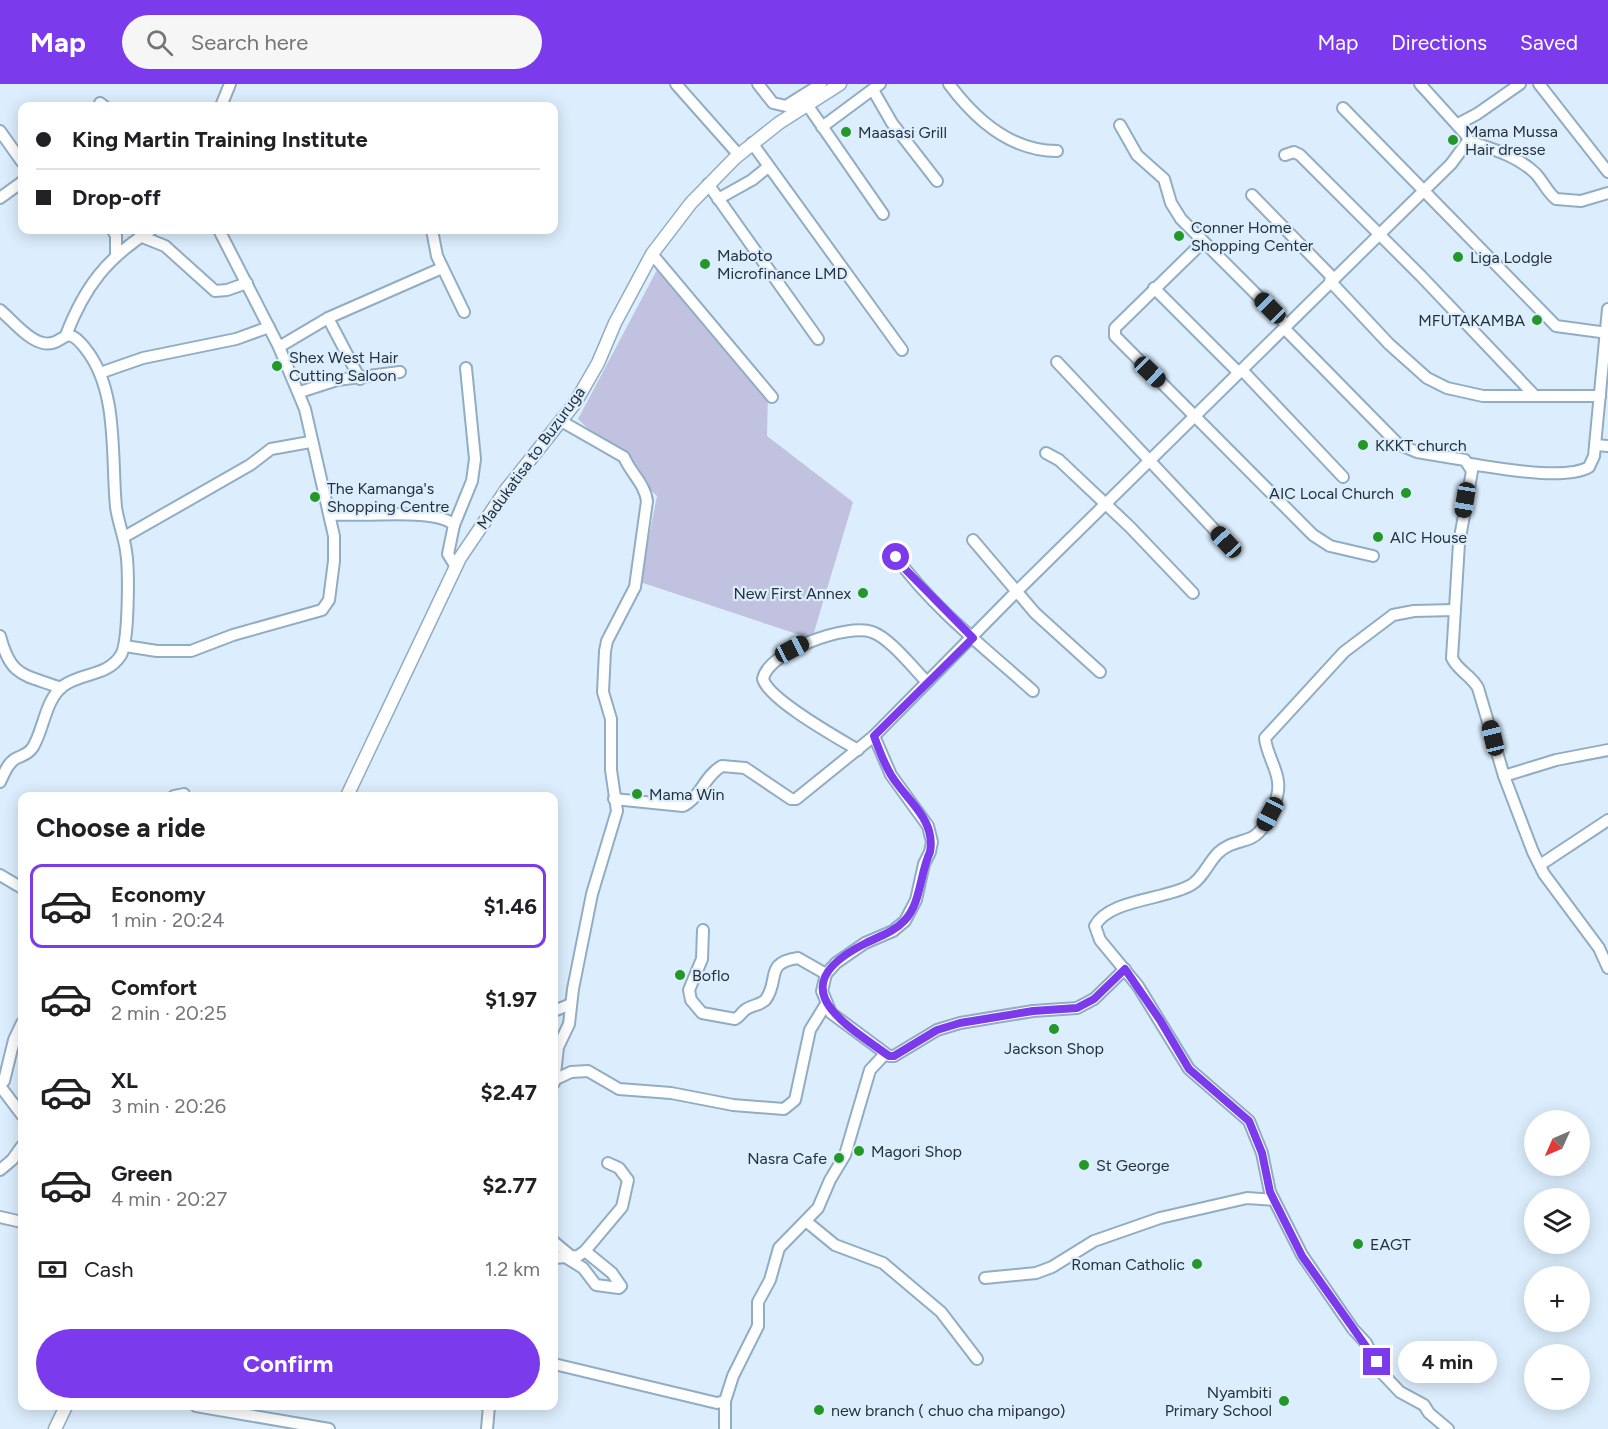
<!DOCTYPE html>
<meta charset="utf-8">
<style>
:root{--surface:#fff;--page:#f6f6f6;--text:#202124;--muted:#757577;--line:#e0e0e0;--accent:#7c3aed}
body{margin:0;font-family:Figtree,sans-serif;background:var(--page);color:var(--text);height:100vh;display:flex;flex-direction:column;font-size:22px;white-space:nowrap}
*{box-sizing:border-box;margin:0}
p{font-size:20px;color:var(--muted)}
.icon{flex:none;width:33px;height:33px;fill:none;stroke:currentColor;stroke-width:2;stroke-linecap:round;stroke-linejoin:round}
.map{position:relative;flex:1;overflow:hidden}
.details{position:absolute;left:18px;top:708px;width:540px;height:618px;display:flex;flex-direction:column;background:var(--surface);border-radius:12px;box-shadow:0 3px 15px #0003}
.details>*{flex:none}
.hud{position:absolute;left:18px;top:18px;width:540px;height:132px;border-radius:12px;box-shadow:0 3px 15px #0003;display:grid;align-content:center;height:132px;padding:0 18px;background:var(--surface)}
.needle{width:39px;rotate:225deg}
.tools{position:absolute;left:1524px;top:1026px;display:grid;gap:12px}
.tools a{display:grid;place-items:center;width:66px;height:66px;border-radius:50%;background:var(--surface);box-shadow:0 3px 15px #0003;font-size:30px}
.end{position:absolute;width:27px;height:27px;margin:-14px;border:8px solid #7c3aed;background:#fff;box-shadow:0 0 0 3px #fff}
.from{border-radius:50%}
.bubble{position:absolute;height:42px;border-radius:21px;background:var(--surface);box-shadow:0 3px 15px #0003;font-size:20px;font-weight:700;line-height:42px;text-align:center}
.car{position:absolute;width:18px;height:36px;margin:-18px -9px;border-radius:8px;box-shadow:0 0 4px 2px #0007;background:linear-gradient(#222 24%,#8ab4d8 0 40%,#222 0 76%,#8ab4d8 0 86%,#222 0)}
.hud b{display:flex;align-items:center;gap:21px;height:57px;font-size:22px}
.hud b+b{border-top:2px solid var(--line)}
.hud i{width:15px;height:15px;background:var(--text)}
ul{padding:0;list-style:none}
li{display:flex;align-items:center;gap:18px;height:84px;margin:0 12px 9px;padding:0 6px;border:3px solid transparent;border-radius:12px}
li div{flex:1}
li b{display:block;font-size:22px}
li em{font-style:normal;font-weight:700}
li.selected{border-color:var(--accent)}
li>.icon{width:54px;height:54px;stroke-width:1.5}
h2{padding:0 18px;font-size:27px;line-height:72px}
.pay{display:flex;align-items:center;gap:15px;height:66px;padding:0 18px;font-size:22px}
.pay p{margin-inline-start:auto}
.button{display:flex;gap:12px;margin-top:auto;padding:12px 18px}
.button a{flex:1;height:69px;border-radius:36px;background:var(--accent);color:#fff;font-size:24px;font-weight:700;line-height:69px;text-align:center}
header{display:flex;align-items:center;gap:36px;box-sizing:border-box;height:84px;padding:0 30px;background:var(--accent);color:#fff}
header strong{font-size:28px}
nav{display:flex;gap:33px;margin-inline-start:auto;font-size:21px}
.search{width:420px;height:54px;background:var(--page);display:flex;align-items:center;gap:15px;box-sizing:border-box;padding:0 21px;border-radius:33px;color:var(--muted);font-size:22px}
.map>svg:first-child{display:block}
.green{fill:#c0c2df}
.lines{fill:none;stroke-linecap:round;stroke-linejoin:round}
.minor-casing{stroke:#90adc4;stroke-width:14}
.major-casing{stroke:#90adc4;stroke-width:15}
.minor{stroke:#fff;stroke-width:10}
.major{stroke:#fff;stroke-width:12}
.route{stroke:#7c3aed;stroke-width:8}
.poi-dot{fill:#239829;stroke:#dceefd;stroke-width:2}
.labels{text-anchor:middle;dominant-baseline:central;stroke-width:4.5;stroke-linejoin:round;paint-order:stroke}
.poi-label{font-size:16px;fill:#26313b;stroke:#dceefd;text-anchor:start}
.street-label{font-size:16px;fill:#26313b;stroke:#dceefd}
</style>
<header>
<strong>Map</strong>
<div class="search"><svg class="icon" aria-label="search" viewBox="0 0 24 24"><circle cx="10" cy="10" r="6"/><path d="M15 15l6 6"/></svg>Search here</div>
<nav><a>Map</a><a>Directions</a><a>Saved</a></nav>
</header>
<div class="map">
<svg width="1608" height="1345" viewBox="0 0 1608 1345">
<rect width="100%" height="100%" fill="#dceefd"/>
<!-- green -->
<polygon class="green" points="658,184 768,306 767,352 853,418 812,555 640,498 657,412 578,335"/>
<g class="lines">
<defs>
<g id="minor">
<polyline points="676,0 738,70"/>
<polyline points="758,0 773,19 786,22 821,0"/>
<path d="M949 0C975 35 1011 67 1057 67"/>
<polyline points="1539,0 1608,88"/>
<polyline points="873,6 892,39 937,97"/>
<polyline points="100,19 104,22"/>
<polyline points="221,22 230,0"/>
<polyline points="808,22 883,130"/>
<polyline points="1343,24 1556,242 1608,249"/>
<polyline points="1458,40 1477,30 1520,0"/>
<polyline points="1120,41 1137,71 1164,95 1171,119 1181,135 1287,241"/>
<polyline points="822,43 880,0"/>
<polyline points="0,47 22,78"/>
<path d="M1468 57C1492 65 1516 71 1535 89 1543 97 1547 108 1556 115L1581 117 1608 109"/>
<polyline points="752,59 902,266"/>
<polyline points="1285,71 1294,68 1300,71 1421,192 1535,312"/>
<polyline points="708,100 818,255"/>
<polyline points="1252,111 1333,194"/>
<polyline points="0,114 22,98"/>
<polyline points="718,115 752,96 768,83"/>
<polyline points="113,146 116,152 116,170"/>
<polyline points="432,146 437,172 464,228"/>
<polyline points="140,152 165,162 215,207 227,206 247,199"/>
<polyline points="1203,158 1115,244 1115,252 1313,451 1330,462 1373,472"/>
<polyline points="652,170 772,313"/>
<polyline points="1330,197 1389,260 1427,294 1447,304 1483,312 1600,312"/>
<polyline points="1154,204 1239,289"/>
<path d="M0 226C12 236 28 256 43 259 65 263 64 237 85 264 119 306 111 372 116 423 118 438 124 452 126 467 129 484 129 557 121 571 107 593 82 588 63 602 45 616 44 645 33 663 28 671 22 671 15 675 7 680 4 690 0 698"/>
<polyline points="328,234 360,295"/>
<path d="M1284 244 1398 360 1417 368 1465 376 1472 387 1459 459 1452 574C1458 587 1471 591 1478 604L1504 692 1533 768 1544 790 1599 864 1608 884"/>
<path d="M66 251C85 202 107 174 151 146"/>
<polyline points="279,263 328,234 442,184"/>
<polyline points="1057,278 1226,458"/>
<polyline points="1242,286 1343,393"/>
<polyline points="100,289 143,274 236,255 269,243"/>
<polyline points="300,308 337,296 400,288"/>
<polyline points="1595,361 1608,362"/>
<polyline points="1046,369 1059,376 1130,443 1193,509"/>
<path d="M1470 380C1499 384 1565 397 1589 383L1594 372 1608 225"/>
<path d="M330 430C358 434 436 423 454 441L448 470 456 483"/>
<polyline points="454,441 472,397 475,375 466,284"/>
<polyline points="124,453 250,381 271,365 310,358"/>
<polyline points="973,456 1035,529 1100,588"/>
<path d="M896 473C933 524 986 565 1033 607"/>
<path d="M0 552C11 594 24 590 61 604"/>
<polyline points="125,562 157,567 191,567 233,551 322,526 329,516 334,477 334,452 305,325 279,263 219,146"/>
<polyline points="874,652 891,691 928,742 932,758 930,768 924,780 916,816 905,837 893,847 865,859 836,879 826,890 822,907 831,929 889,972 894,972 937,946 960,939 1033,927 1077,924 1094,915 1125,885"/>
<path d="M858 666C838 654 769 616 763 595 768 567 848 539 872 548 890 554 913 584 927 598"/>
<polyline points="1504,692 1556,676 1608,666"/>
<polyline points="174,712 184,710"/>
<path d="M614 715 683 722C700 714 705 691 722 682L745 684 791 715H796L874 652 1017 507 1451 80 1468 57 1467 52 1420 0"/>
<polyline points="1540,781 1608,736"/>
<polyline points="0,791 22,804"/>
<path d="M703 846 702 875 689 906 691 916 702 929 735 935C740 933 741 929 745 926 751 921 762 921 766 915 780 895 764 879 798 874L826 890"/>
<polyline points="554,927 571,920"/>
<polyline points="554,996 571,988 588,987 619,1005 671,1009 733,1021 784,1025 795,1016 810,946 826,920"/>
<path d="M554 999 558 963 569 940 573 905 592 810 617 727 611 686V635L603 608 605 567 607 557 635 503 647 417C645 400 630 388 624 373L561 337"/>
<polyline points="0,1001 4,997 14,956 22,939"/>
<polyline points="0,1002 22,1031"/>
<polyline points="0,1086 12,1076 22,1062"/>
<polyline points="0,1133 22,1138"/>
<polyline points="807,1138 835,1161 883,1179 941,1228 977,1275"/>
<polyline points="554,1158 572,1173"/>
<polyline points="554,1174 578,1172 585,1167 622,1123 628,1096 619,1084 608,1079"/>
<polyline points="567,1174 583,1184 596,1201 619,1204 621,1202 612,1189 585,1167"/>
<polyline points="985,1194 1036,1189 1052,1183 1094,1157 1160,1134 1247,1114 1274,1116"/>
<polyline points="554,1280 717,1319 725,1317 733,1292 758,1242 758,1218 770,1196 779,1164 818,1124 830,1096 845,1071 870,986 885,970"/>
<polyline points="196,1322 329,1345"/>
<polyline points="487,1345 489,1322"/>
<polyline points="725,1345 725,1317"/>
<path d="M1448 1345 1429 1329 1424 1321 1400 1308 1382 1289 1366 1259 1353 1245 1302 1171 1270 1108 1262 1069 1249 1037 1189 985 1138 902 1100 856 1095 842C1109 815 1165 816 1191 801 1203 794 1208 779 1218 769 1229 759 1238 759 1251 754 1264 748 1274 726 1277 712 1283 691 1267 674 1265 654L1344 568 1393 531 1414 527 1455 526"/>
</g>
<g id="major">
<polyline points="347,712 460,474 506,406 575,319 598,279 615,239 652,170 691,119 735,74 779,39 840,0"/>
<polyline points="55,1345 66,1322"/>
</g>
</defs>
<!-- minor casing -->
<use href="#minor" class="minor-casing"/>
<!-- major casing -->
<use href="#major" class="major-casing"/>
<!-- minor -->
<use href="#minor" class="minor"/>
<!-- major -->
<use href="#major" class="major"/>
</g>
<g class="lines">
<!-- route -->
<path class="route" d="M896 473 907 487 973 554 874 652C879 666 884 679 891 691 907 717 936 735 930 768 920 789 921 819 905 836 894 848 880 852 866 859 780 902 840 937 889 972H894L937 946 960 939 1033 927 1077 924 1094 915 1125 885 1160 936 1189 985 1249 1037 1262 1069 1270 1108 1302 1172 1377 1278"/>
</g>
<!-- markers -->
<g class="poi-dot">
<circle cx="846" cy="48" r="6"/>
<circle cx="1453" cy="56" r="6"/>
<circle cx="1179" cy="152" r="6"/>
<circle cx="1458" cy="173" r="6"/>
<circle cx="705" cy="180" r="6"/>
<circle cx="1537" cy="236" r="6"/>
<circle cx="277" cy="282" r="6"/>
<circle cx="1363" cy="361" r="6"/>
<circle cx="1406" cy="409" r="6"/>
<circle cx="315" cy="413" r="6"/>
<circle cx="1378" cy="453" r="6"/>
<circle cx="863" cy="509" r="6"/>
<circle cx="637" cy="710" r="6"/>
<circle cx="680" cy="891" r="6"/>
<circle cx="1054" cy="945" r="6"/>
<circle cx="859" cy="1067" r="6"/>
<circle cx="839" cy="1074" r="6"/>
<circle cx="1084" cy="1081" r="6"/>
<circle cx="1358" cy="1160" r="6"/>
<circle cx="1197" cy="1180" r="6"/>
<circle cx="1284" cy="1317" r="6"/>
<circle cx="819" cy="1326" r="6"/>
</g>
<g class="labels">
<!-- poi labels -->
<g class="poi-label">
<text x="1465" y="47">Mama Mussa<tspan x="1465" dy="18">Hair dresse</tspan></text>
<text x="858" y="48">Maasasi Grill</text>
<text x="1191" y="143">Conner Home<tspan x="1191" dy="18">Shopping Center</tspan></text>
<text x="717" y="171">Maboto<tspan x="717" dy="18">Microfinance LMD</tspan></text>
<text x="1470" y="173">Liga Lodgle</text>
<text x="1525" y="236" text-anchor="end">MFUTAKAMBA</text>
<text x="289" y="273">Shex West Hair<tspan x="289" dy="18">Cutting Saloon</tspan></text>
<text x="1375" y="361">KKKT church</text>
<text x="327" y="404">The Kamanga's<tspan x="327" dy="18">Shopping Centre</tspan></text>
<text x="1394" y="409" text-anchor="end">AIC Local Church</text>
<text x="1390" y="453">AIC House</text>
<text x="851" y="509" text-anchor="end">New First Annex</text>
<text x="649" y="710">Mama Win</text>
<text x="692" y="891">Boflo</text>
<text x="1054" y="964" text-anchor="middle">Jackson Shop</text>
<text x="871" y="1067">Magori Shop</text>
<text x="827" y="1074" text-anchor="end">Nasra Cafe</text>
<text x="1096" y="1081">St George</text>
<text x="1370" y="1160">EAGT</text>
<text x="1185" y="1180" text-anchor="end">Roman Catholic</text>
<text x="1272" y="1308" text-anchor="end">Nyambiti<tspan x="1272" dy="18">Primary School</tspan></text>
<text x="831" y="1326">new branch ( chuo cha mipango)</text>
</g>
<!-- street labels -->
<g class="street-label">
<text transform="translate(531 374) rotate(-54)">Madukatisa to Buzuruga</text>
</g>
</g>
</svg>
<div class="tools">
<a><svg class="needle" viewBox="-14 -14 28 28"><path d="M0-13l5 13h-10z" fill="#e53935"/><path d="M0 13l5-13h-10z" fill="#757577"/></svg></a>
<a><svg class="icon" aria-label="layers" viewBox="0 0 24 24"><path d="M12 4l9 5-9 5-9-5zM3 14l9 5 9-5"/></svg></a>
<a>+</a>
<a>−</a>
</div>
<i class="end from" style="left:896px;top:473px"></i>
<i class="end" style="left:1377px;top:1278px"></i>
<div class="bubble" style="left:1398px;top:1257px;width:99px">4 min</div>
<i class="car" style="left:1270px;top:224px;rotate:315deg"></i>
<i class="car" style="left:1150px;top:288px;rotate:134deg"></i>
<i class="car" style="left:1465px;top:416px;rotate:189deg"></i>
<i class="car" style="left:1226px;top:458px;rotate:317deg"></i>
<i class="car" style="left:792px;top:565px;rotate:62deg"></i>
<i class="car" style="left:1493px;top:654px;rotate:346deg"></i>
<i class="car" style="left:1270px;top:730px;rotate:208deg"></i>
<div class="hud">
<b><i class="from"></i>King Martin Training Institute</b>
<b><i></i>Drop-off</b>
</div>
<section class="details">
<h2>Choose a ride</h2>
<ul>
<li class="selected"><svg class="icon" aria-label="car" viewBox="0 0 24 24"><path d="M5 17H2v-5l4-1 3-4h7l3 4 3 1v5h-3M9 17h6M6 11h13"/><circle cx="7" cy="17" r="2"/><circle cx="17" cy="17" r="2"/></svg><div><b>Economy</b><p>1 min · 20:24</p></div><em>$1.46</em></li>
<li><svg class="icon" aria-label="car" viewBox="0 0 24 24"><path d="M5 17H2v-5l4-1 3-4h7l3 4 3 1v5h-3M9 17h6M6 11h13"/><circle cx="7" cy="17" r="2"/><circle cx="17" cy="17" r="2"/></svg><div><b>Comfort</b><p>2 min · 20:25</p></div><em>$1.97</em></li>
<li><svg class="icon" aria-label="car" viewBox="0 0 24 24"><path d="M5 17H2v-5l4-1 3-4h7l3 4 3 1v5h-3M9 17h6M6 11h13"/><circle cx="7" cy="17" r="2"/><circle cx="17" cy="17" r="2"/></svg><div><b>XL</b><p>3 min · 20:26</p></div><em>$2.47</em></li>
<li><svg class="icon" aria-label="car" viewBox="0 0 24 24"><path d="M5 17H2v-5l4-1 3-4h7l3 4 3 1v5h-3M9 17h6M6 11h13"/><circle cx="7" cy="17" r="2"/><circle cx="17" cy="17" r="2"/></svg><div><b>Green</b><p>4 min · 20:27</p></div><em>$2.77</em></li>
</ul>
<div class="pay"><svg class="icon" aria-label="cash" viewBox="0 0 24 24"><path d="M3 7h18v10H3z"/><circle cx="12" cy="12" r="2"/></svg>Cash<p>1.2 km</p></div>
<div class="button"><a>Confirm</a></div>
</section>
</div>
